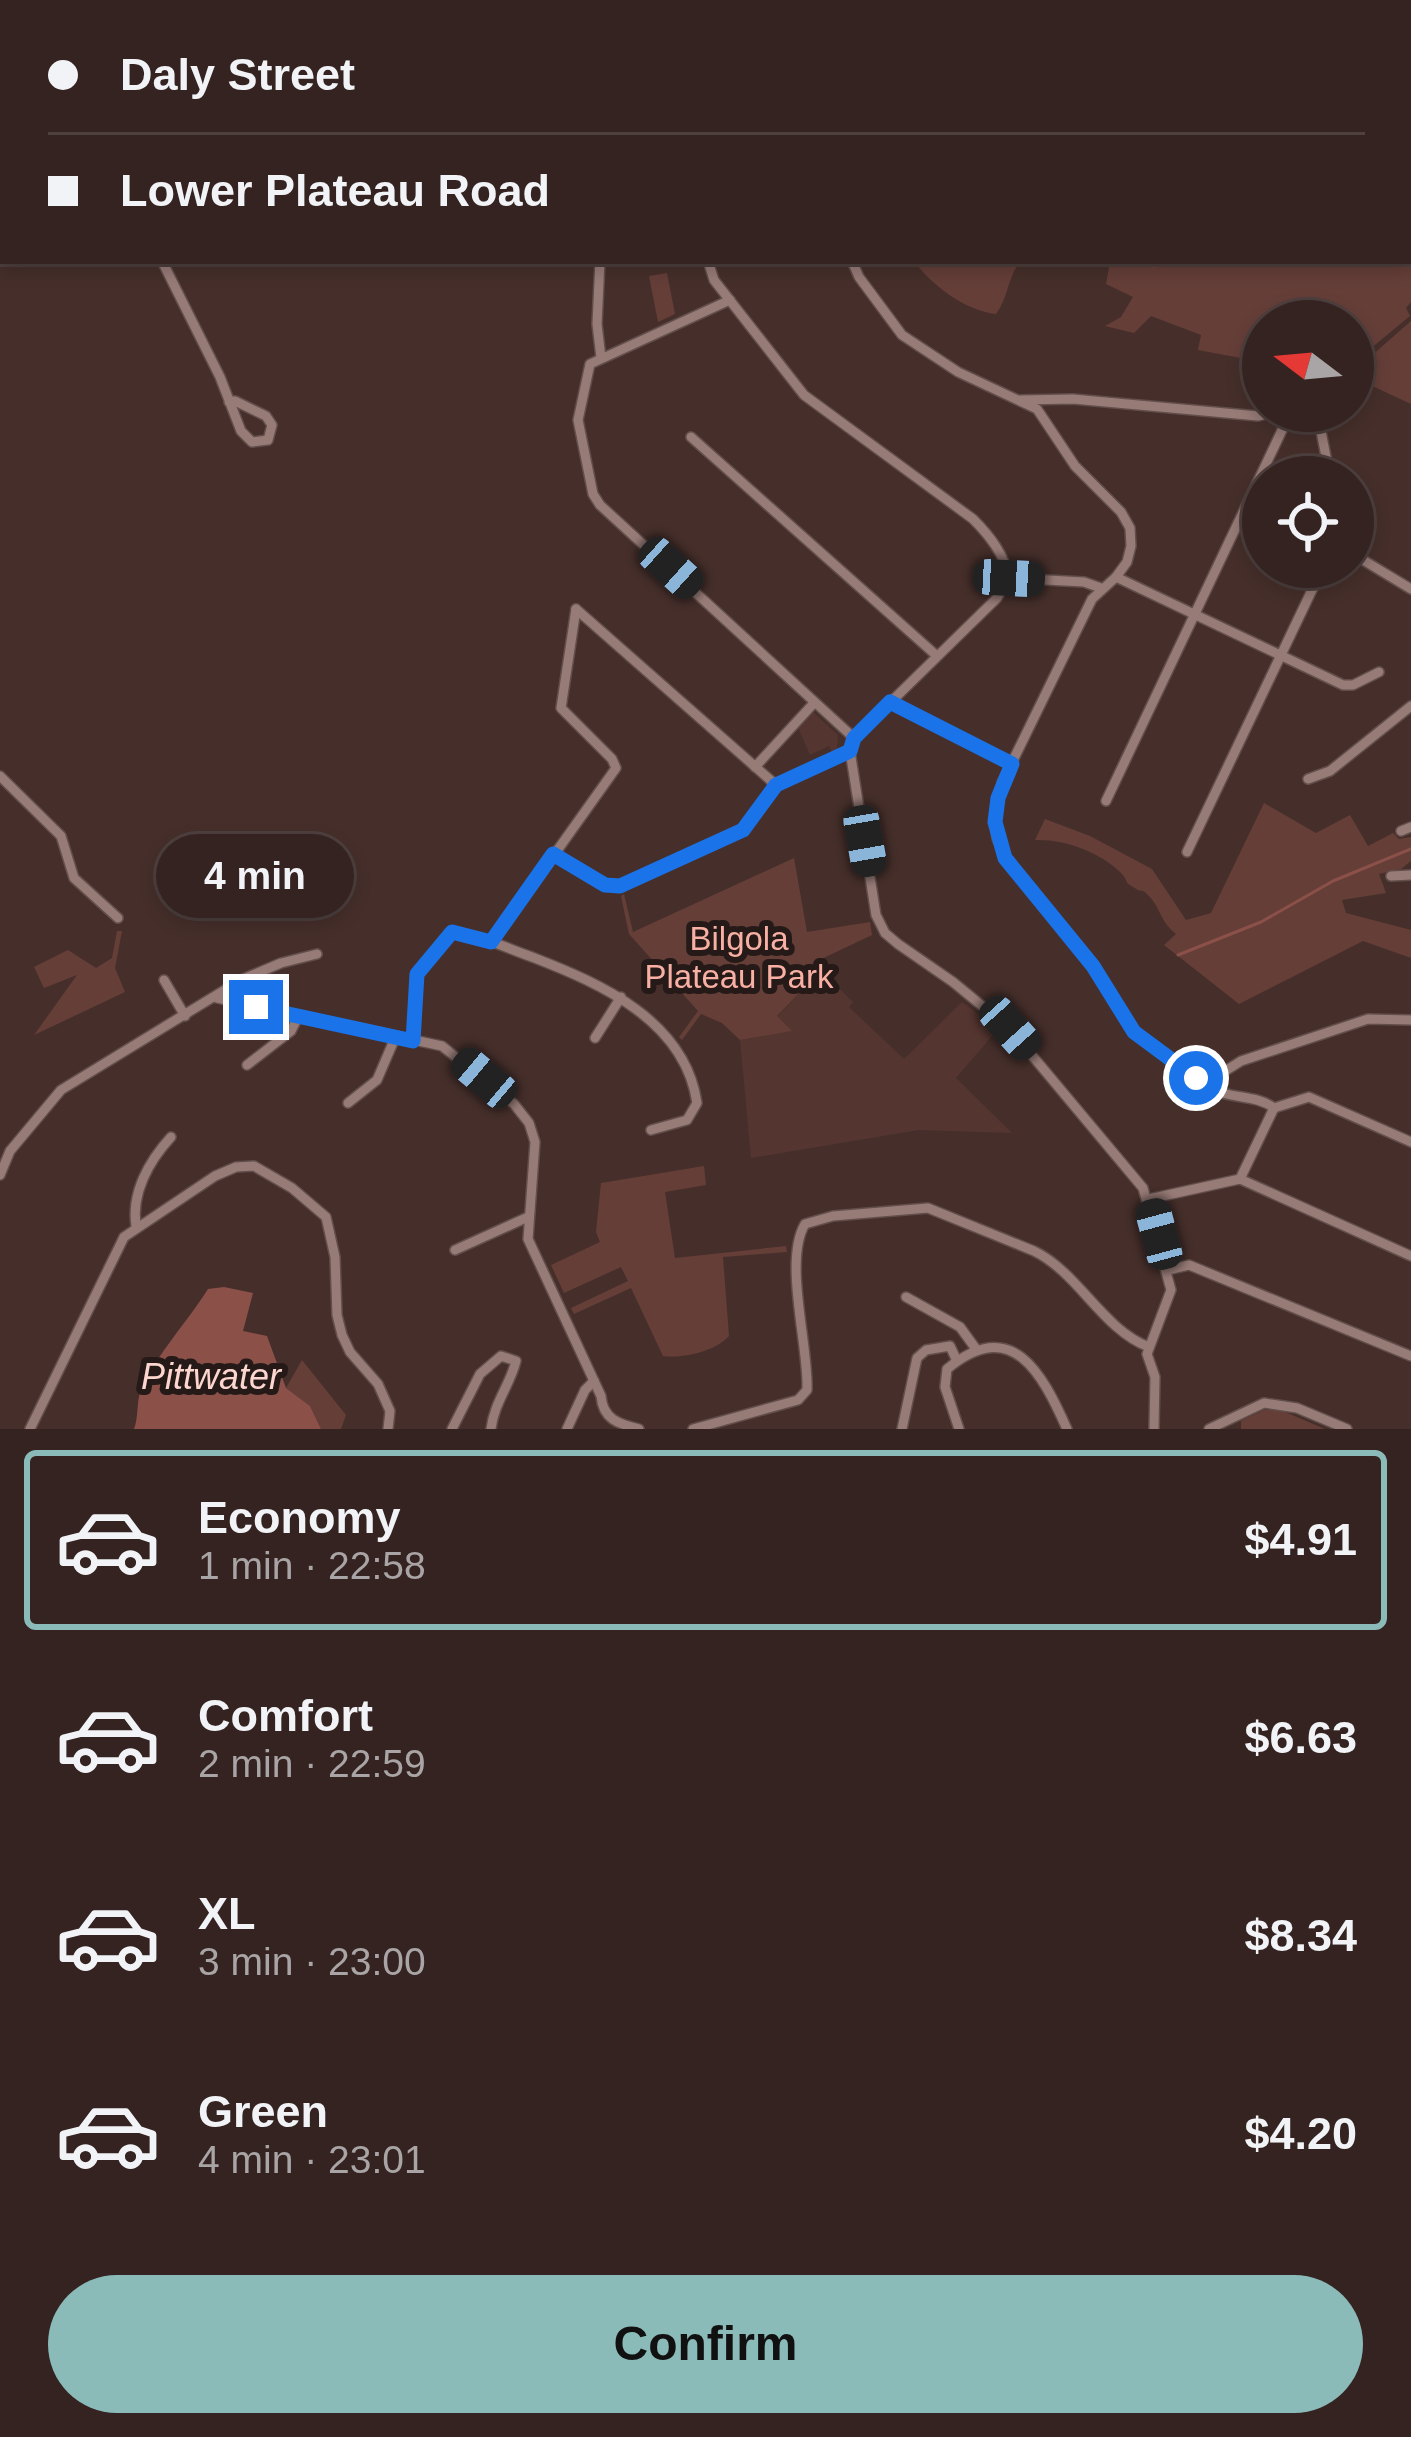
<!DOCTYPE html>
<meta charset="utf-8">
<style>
:root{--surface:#342320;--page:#3c2b29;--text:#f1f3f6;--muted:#a9a4a5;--line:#4e403e;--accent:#8bbbb9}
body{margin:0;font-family:Helvetica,sans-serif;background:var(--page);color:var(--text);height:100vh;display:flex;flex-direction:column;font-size:45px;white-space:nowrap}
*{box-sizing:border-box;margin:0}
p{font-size:39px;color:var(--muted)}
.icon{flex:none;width:66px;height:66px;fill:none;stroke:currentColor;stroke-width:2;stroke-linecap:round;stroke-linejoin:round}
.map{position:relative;height:1429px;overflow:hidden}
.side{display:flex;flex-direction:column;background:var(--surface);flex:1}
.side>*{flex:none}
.guide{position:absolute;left:0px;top:0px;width:1413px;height:264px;box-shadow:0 6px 18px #0003,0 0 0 3px var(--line);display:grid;align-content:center;height:264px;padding:0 48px;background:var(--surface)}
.needle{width:78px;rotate:286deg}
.fabs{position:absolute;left:1242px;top:300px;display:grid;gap:24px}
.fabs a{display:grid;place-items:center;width:132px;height:132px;border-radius:50%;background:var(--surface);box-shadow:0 6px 18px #0003,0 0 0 3px var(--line);font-size:60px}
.end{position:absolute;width:54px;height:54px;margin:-27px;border:15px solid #1a73e8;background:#fff;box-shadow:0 0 0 6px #fff}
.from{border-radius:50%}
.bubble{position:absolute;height:84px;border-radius:42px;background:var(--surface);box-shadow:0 6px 18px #0003,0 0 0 3px var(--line);font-size:39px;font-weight:600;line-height:84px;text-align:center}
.car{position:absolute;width:36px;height:72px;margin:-36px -18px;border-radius:15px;box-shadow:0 0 9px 3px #0007;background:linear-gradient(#222 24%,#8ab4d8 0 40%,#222 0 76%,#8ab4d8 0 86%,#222 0)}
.guide b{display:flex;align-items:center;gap:42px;height:114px;font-size:45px}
.guide b+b{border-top:3px solid var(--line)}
.guide i{width:30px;height:30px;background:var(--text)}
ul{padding:21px 0 0;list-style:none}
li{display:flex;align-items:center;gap:36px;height:180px;margin:0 24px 18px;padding:0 24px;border:6px solid transparent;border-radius:12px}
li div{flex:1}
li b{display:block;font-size:45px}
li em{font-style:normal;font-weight:600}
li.active{border-color:var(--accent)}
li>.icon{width:108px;height:108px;stroke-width:1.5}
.primary-button{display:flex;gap:24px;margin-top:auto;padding:24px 48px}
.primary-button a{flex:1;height:138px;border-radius:72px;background:var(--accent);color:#111;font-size:48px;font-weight:600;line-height:138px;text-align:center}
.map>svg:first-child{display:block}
.built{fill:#543530}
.green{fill:#653e38}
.water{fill:#8b5149}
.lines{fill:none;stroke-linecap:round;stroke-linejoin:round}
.stream{stroke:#8b5149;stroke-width:3}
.minor-casing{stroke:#624e4b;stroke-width:12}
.major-casing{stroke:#624e4b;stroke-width:15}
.minor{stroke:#977b77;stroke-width:9}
.major{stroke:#d58f85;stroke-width:12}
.route{stroke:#1a73e8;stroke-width:15}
.labels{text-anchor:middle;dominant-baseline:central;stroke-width:12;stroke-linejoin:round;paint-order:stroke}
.park-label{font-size:33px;fill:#f8afa4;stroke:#251a18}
.water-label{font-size:36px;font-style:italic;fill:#fcd6cf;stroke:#251a18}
</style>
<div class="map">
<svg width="1411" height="1429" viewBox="0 0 1411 1429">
<rect width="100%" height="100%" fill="#462f2b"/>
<!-- built -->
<g class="built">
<polygon points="813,712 838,735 837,749 832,752 829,746 810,755 798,727"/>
<polygon points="821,971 853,1002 849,1007 904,1059 962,1002 998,1029 956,1078 1012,1133 919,1130 751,1158 740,1040 790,1031 777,1017"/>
</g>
<!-- green -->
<g class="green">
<polygon points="1411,123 1411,302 1406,308 1410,316 1353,363 1353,321 1263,321 1262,362 1198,350 1201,335 1151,316 1134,333 1105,326 1121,317 1133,297 1106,284 1110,261 1410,261"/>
<path d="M914 261H1021C1007 277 1009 297 996 314 966 311 931 285 914 261Z"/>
<polygon points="667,273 675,314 658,322 649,276"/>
<polygon points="1411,321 1411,404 1353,377 1353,372"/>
<path d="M1264 803 1316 833 1350 815 1368 846 1393 833 1399 839 1411 837V861L1401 869 1379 874 1386 893 1342 900 1346 913 1411 930V958L1363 941 1239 1004 1164 945 1176 934C1160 921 1161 909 1149 896 1138 885 1147 896 1133 887 1123 881 1129 881 1121 873 1100 852 1065 839 1035 840L1045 819 1090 836 1152 869 1186 920 1211 913Z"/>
<polygon points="794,858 807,932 870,922 872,935 813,963 821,971 777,1016 792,1031 740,1040 722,1023 701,1014 682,1040 679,1037 698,1011 629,934 621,896 624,894 633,932"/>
<polygon points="117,931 122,931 115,968 125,992 34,1035 77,975 44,988 34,967 68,950 96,968 112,958"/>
<path d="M704 1166 706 1185 665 1192 675 1258 786 1246 787 1252 723 1257 729 1336C716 1351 682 1359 663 1356L631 1288 574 1314 571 1308 628 1281 621 1267 564 1293 551 1265 600 1242 596 1232 601 1183Z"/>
<polygon points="302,1360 346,1415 341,1429 321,1429 310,1406 286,1388"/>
<polygon points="1278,1409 1325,1429 1241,1429 1241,1421 1264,1410"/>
</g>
<!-- water -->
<path class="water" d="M224 1287 253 1293 243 1331 267 1336 286 1388 310 1406 321 1429H134C139 1416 136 1402 141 1390 158 1352 186 1324 208 1289Z"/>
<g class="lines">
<!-- stream -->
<g class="stream">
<polyline points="1294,3 1295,0"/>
<polyline points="1154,266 1158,261"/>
<polyline points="1178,955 1261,922 1333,881 1411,849"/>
</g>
<defs>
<g id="minor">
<polyline points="106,0 106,3"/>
<polyline points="249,0 250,3"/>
<polyline points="377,0 377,3"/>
<polyline points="559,0 566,3"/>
<polyline points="954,3 959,0"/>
<polyline points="1237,3 1237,0"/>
<polyline points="1403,3 1411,1"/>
<polyline points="162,261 220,377 241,431 252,442 268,440 272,425 266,416 235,401 229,402"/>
<polyline points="600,261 597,324 601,358"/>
<path d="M708 261 714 280 804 395 973 519C990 536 1004 554 1009 578L997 598 854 738 850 751 876 915 885 933 898 944 953 982 1009 1028 1143 1188 1171 1290 1147 1354 1155 1377 1154 1429"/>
<path d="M852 261 859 277 902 335 958 372 1037 409 1075 466 1121 512 1130 528 1131 546 1127 562 1116 577 1092 599 1002 783 995 822 997 838 1005 858 1093 966 1134 1032 1214 1090C1234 1099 1257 1095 1274 1108"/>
<polyline points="730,300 590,364 578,420 593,494 600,505 854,738"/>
<polyline points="1353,368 1354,368"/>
<polyline points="1021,400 1073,399 1258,416 1279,411"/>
<polyline points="1317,411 1330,477"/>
<polyline points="691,437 937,656"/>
<polyline points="1353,545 1363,560 1411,589"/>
<polyline points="1116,577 1343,685 1353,685 1379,672"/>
<polyline points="1009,578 1084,582 1101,588"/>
<polyline points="576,609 776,785"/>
<polyline points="890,702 1012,764"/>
<polyline points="755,767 814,703"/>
<polyline points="0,776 61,836 74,878 118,918"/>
<polyline points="1308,779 1330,771 1411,706"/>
<polyline points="1106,801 1285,424 1281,411"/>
<polyline points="1401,831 1411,827"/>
<polyline points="1187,852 1323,567"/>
<polyline points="553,854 605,885 620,886 743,829 776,785 850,751"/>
<polyline points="1391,876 1411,875"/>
<polyline points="492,942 616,768 612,759 561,708 576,609"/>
<polyline points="164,980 185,1016"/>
<path d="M217 998 442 1046 514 1104 529 1123 535 1142 528 1239 601 1396C603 1419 618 1424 639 1429"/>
<polyline points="595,1038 621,997"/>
<path d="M413 1041 417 974 452 933C479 934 506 948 532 957 602 984 685 1021 697 1103L687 1120 651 1130"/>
<polyline points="247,1065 291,1031 298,1017"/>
<polyline points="1214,1090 1222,1073 1241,1061 1368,1019 1411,1020"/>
<polyline points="348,1103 377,1080 395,1038"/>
<polyline points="1274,1108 1309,1097 1411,1142"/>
<polyline points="0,1175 10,1151 61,1090 241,980 281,963 317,954"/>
<polyline points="1240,1179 1411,1256"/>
<polyline points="1149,1199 1240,1179 1274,1108"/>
<path d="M136 1226C131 1193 149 1161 171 1137"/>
<polyline points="455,1250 528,1217"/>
<polyline points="1168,1270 1189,1265 1411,1356"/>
<polyline points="906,1297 960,1327 976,1349"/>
<polyline points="30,1429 124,1237 215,1176 236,1167 254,1166 292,1188 326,1217 335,1257 337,1315 342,1335 350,1352 378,1384 390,1411 388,1429"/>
<path d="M452 1429 480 1374 501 1356 516 1361C510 1385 494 1403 491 1429"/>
<polyline points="567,1429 585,1390 594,1381"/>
<path d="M693 1429 798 1400 807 1390C809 1346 783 1261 805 1224L833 1216 928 1208 1034 1251C1079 1273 1102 1329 1149 1347"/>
<polyline points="902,1429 917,1358 926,1350 950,1346 957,1361"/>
<path d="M959 1429 945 1387 947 1369C1012 1315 1042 1373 1067 1429"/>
<polyline points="1209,1429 1264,1403 1297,1408 1347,1429"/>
</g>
<g id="major">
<polyline points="1082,3 1085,0"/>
<polyline points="1410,121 1411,121"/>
</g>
</defs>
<!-- minor casing -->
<use href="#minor" class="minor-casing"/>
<!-- major casing -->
<use href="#major" class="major-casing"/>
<!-- minor -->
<use href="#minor" class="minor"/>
<!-- major -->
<use href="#major" class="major"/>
</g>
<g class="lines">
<!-- route -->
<polyline class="route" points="256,1007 413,1041 417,974 452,932 491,942 553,854 605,885 620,886 743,830 776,785 850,751 854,738 890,702 1012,764 998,798 995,822 1005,858 1093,966 1134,1032 1196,1078"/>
</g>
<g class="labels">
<!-- park labels -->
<g class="park-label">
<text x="739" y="938">Bilgola<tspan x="739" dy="38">Plateau Park</tspan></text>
</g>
<!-- water labels -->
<g class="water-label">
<text x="211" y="1376">Pittwater</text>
</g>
</g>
</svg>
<div class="fabs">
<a><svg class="needle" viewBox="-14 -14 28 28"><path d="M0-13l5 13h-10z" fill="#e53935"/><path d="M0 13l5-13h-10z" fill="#a9a4a5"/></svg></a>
<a><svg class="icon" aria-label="locate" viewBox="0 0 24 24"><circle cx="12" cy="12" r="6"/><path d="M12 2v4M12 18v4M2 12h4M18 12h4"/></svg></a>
</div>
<i class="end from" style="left:1196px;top:1078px"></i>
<i class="end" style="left:256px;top:1007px"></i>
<div class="bubble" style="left:156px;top:834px;width:198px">4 min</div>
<i class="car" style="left:671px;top:568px;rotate:132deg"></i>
<i class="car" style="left:1009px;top:578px;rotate:93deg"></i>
<i class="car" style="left:865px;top:841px;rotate:170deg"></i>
<i class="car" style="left:1010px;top:1028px;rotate:138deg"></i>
<i class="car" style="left:484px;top:1078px;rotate:310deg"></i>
<i class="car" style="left:1159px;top:1234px;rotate:345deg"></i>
<div class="guide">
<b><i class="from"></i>Daly Street</b>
<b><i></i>Lower Plateau Road</b>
</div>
</div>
<section class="side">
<ul>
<li class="active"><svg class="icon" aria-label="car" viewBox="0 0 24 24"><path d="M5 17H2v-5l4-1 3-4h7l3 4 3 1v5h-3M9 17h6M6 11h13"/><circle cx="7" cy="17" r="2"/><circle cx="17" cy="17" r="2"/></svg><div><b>Economy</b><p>1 min · 22:58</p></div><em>$4.91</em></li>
<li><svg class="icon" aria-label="car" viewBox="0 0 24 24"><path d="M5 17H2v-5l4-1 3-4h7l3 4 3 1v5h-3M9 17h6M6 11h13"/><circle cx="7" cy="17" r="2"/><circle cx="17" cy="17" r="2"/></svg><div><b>Comfort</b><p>2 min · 22:59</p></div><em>$6.63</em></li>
<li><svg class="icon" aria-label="car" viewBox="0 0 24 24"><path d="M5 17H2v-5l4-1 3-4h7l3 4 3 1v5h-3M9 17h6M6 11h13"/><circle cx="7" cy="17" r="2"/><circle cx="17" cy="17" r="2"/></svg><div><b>XL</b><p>3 min · 23:00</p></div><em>$8.34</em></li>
<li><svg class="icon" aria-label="car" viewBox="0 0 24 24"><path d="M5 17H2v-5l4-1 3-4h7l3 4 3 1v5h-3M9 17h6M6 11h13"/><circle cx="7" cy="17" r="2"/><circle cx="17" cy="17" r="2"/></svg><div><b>Green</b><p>4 min · 23:01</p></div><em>$4.20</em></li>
</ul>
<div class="primary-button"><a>Confirm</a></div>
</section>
